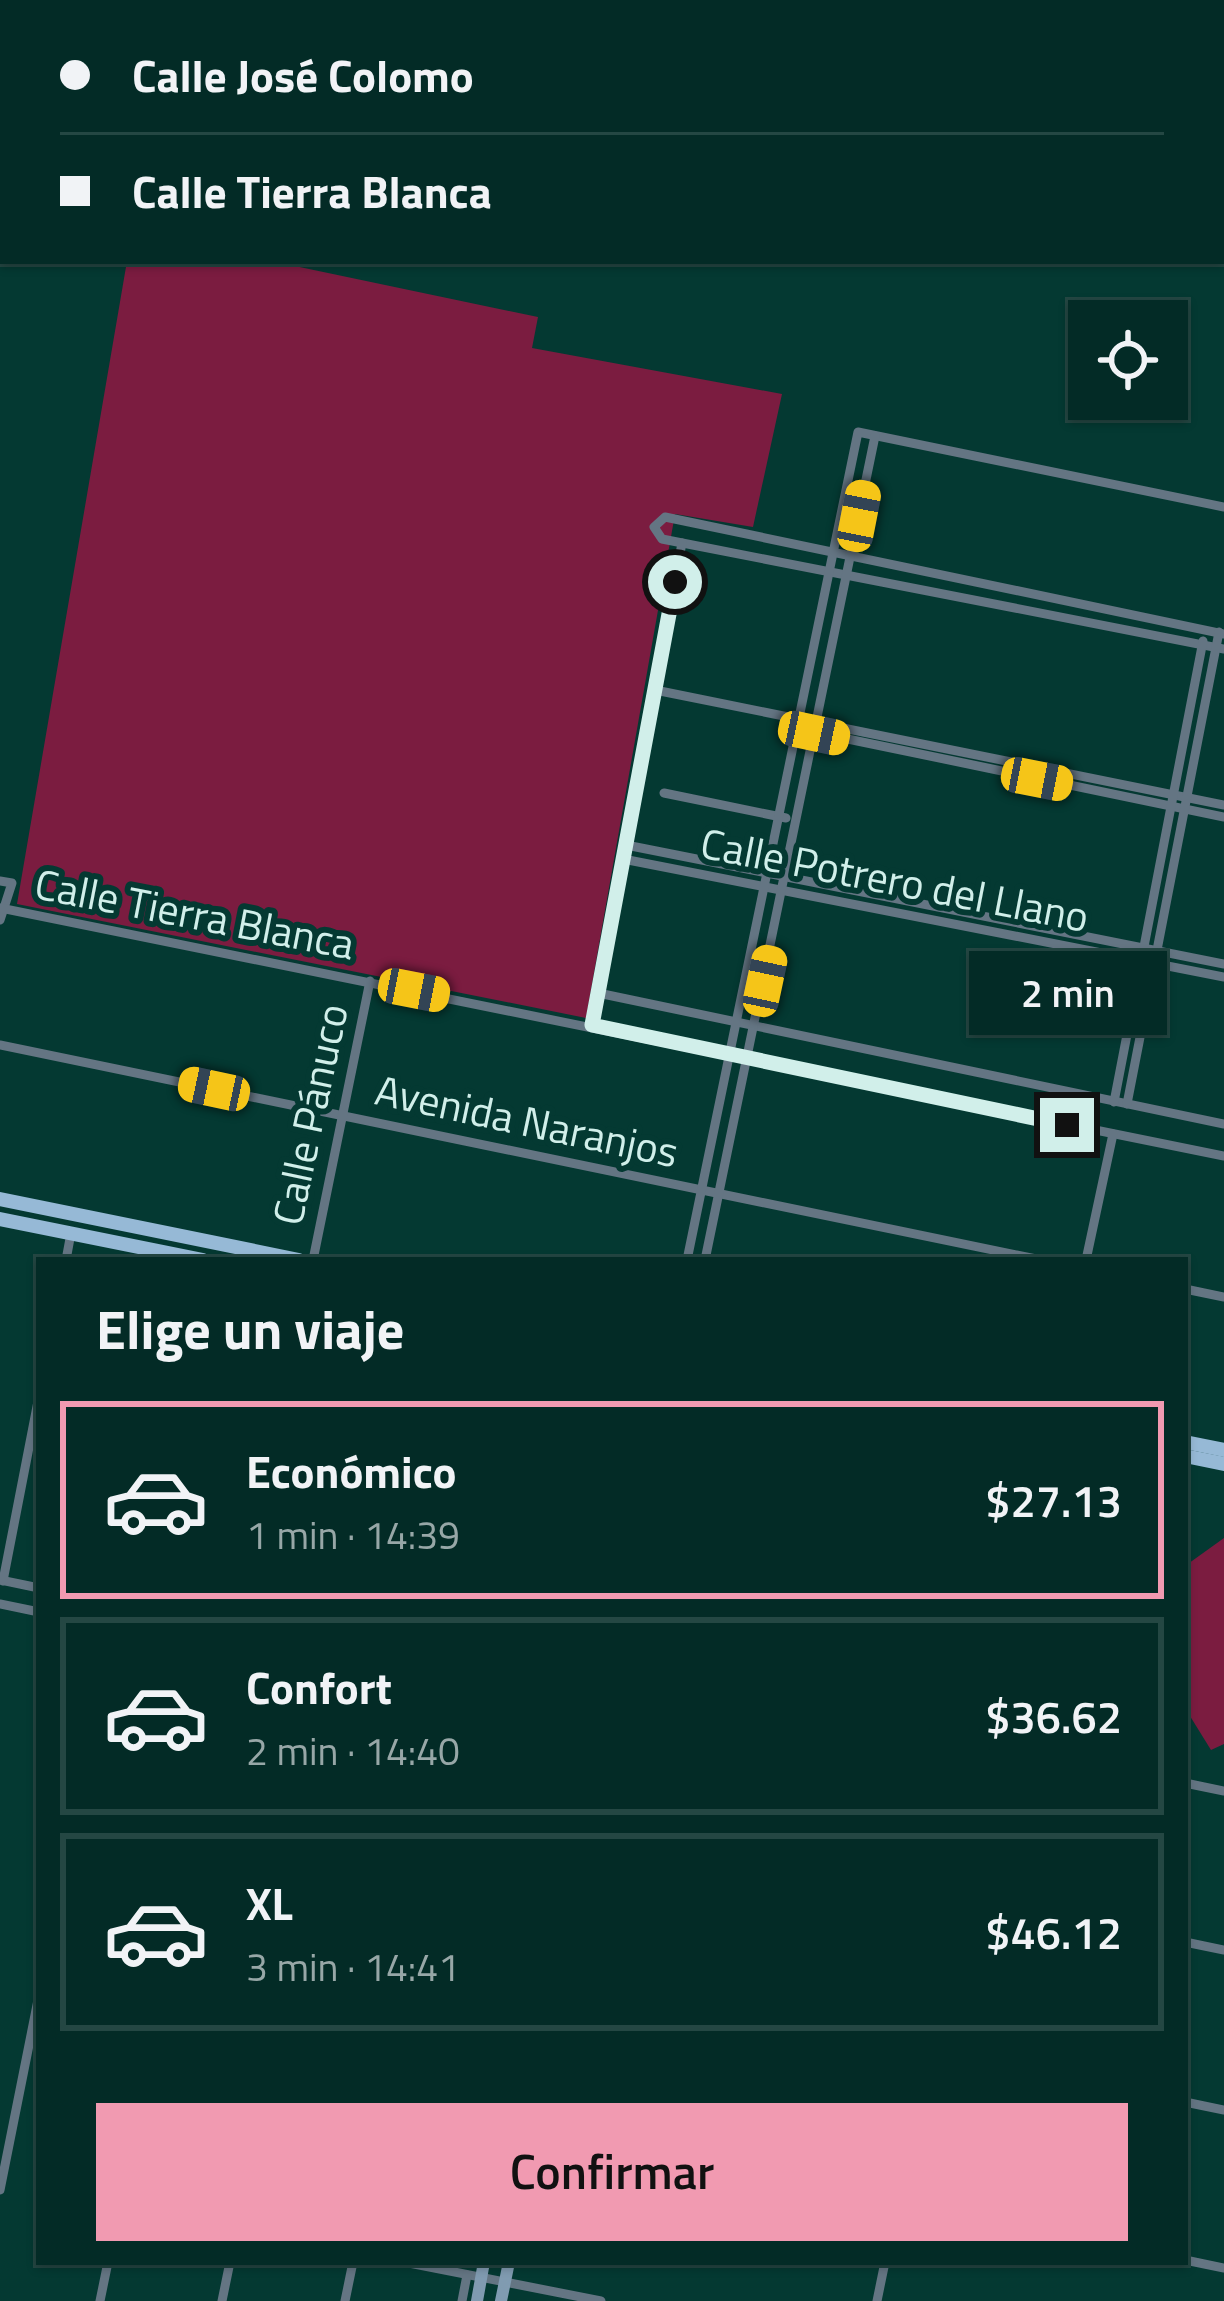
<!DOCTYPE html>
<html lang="es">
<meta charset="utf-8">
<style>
:root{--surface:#032b26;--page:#0d332e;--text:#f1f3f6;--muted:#97a7a7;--line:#244743;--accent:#f19ab1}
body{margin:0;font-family:"Titillium Web",sans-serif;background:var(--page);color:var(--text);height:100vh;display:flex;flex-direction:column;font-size:45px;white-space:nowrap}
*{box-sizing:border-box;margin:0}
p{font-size:39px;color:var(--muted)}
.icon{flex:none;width:66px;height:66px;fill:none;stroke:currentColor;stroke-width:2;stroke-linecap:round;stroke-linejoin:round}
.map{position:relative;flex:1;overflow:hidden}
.details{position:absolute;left:36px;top:1257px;width:1152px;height:1008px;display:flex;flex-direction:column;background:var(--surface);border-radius:0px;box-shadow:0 3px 9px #0004,0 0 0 3px var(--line)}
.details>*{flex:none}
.guide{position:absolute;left:0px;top:0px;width:1224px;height:264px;box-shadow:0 3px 9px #0004,0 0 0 3px var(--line);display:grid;align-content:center;height:264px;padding:0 60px;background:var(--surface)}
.fabs{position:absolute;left:1068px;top:300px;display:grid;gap:24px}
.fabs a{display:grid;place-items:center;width:120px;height:120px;border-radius:0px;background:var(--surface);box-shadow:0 3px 9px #0004,0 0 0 3px var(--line);font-size:60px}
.end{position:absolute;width:54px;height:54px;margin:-27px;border:15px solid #d1efea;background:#111;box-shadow:0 0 0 6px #111}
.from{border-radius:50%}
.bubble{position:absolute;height:84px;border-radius:0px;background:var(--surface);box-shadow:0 3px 9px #0004,0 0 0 3px var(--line);font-size:39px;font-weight:600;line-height:84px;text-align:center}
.car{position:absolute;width:36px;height:72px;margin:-36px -18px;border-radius:15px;box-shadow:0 0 9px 3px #0007;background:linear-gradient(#f5c518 24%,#345 0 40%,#f5c518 0 76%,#345 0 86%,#f5c518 0)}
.guide b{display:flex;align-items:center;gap:42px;height:114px;font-size:45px}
.guide b+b{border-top:3px solid var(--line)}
.guide i{width:30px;height:30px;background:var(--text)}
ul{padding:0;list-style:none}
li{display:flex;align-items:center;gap:36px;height:198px;margin:0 24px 18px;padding:0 36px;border:6px solid var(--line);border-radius:0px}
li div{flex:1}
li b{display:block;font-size:45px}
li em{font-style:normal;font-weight:600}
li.active{border-color:var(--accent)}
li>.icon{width:108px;height:108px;stroke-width:1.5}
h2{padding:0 60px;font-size:54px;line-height:144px}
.cta{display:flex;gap:24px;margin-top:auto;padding:24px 60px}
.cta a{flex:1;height:138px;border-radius:0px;background:var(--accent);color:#111;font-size:48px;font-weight:600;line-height:138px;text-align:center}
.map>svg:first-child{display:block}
.green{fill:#7b1c40}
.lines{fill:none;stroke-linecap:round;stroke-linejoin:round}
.street{stroke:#647583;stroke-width:9}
.secondary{stroke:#809bb1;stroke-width:12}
.primary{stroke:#96b9d6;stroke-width:14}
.route{stroke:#d1efea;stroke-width:15}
.labels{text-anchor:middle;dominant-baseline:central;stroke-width:12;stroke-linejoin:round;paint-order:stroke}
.street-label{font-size:42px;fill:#d1efea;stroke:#043932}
</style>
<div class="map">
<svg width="1224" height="2301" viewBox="0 0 1224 2301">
<rect width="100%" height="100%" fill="#043932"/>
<!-- green -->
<g class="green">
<polygon points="127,261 271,261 538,317 532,348 782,394 753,527 675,514 586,1018 17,904"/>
<polygon points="1224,1538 1224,1744 1211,1750 1185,1708 1185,1566"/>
</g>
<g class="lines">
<!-- street -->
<g class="street">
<polyline points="1224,634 665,517 654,527 662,539 1224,649"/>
<polyline points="655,690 1224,805"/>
<polyline points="809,731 1224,817"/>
<polyline points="664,793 786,818"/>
<polyline points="626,845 1224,964"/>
<polyline points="623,859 1224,977"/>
<polyline points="0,881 12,883 0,920"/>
<polyline points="0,908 1224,1156"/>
<polyline points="598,993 1224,1124"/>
<polyline points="592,1025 682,543"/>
<polyline points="0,1045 1041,1260"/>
<polyline points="1114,1102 1203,641"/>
<polyline points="1127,1104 1219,632"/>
<polyline points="66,1260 71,1233"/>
<polyline points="313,1260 370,981"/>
<polyline points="687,1260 858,432 1224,507"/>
<polyline points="705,1260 875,436"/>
<polyline points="1086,1260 1113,1134"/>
<polyline points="1185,1289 1224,1297"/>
<polyline points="0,1580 39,1588"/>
<polyline points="3,1581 39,1396"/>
<polyline points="0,1604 39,1612"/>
<polyline points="1185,1783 1224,1791"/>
<polyline points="1185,1942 1224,1950"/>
<polyline points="1185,2102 1224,2110"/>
<polyline points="0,2190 39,1995"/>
<polyline points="1185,2260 1224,2268"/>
<polyline points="404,2262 601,2301"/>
<polyline points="100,2301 108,2262"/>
<polyline points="222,2301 230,2262"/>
<polyline points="345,2301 353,2262"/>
<polyline points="462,2301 467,2275"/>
<polyline points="877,2301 885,2262"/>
</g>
<!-- secondary -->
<g class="secondary">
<polyline points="477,2301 484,2262"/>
<polyline points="501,2301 509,2262"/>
</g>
<!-- primary -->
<g class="primary">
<polyline points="0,1199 299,1260"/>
<polyline points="0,1219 203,1260"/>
<polyline points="1185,1442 1224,1450"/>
<polyline points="1185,1456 1224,1464"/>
</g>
</g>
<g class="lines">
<!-- route -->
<polyline class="route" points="675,582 592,1025 1067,1125"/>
</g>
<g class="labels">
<!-- street labels -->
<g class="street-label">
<text transform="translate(895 879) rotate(11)">Calle Potrero del Llano</text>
<text transform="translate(195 913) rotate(11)">Calle Tierra Blanca</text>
<text transform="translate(309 1114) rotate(-78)">Calle Pánuco</text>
<text transform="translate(527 1120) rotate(12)">Avenida Naranjos</text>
</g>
</g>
</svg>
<div class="fabs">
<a><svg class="icon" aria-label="locate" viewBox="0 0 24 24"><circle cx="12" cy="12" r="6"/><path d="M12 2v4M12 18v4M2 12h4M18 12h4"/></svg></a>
</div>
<i class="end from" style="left:675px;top:582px"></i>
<i class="end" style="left:1067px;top:1125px"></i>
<div class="bubble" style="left:969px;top:951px;width:198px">2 min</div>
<i class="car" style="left:859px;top:516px;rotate:11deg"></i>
<i class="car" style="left:814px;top:733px;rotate:102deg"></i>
<i class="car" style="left:1037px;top:779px;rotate:101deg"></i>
<i class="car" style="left:765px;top:981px;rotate:12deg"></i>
<i class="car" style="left:414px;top:990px;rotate:101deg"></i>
<i class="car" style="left:214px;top:1089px;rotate:282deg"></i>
<div class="guide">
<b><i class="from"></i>Calle José Colomo</b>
<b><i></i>Calle Tierra Blanca</b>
</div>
<section class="details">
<h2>Elige un viaje</h2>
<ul>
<li class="active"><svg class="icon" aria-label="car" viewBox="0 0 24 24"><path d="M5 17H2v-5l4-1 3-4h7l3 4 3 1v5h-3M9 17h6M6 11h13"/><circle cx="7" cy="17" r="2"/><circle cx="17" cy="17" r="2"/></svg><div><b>Económico</b><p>1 min · 14:39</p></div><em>$27.13</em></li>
<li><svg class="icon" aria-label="car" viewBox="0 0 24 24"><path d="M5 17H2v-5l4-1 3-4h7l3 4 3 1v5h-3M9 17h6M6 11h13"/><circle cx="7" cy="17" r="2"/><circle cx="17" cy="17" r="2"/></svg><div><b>Confort</b><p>2 min · 14:40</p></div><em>$36.62</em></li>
<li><svg class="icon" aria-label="car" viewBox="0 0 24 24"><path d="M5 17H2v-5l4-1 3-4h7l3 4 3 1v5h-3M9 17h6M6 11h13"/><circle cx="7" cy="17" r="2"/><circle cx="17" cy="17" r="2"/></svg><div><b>XL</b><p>3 min · 14:41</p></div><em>$46.12</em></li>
</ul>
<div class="cta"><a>Confirmar</a></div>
</section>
</div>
